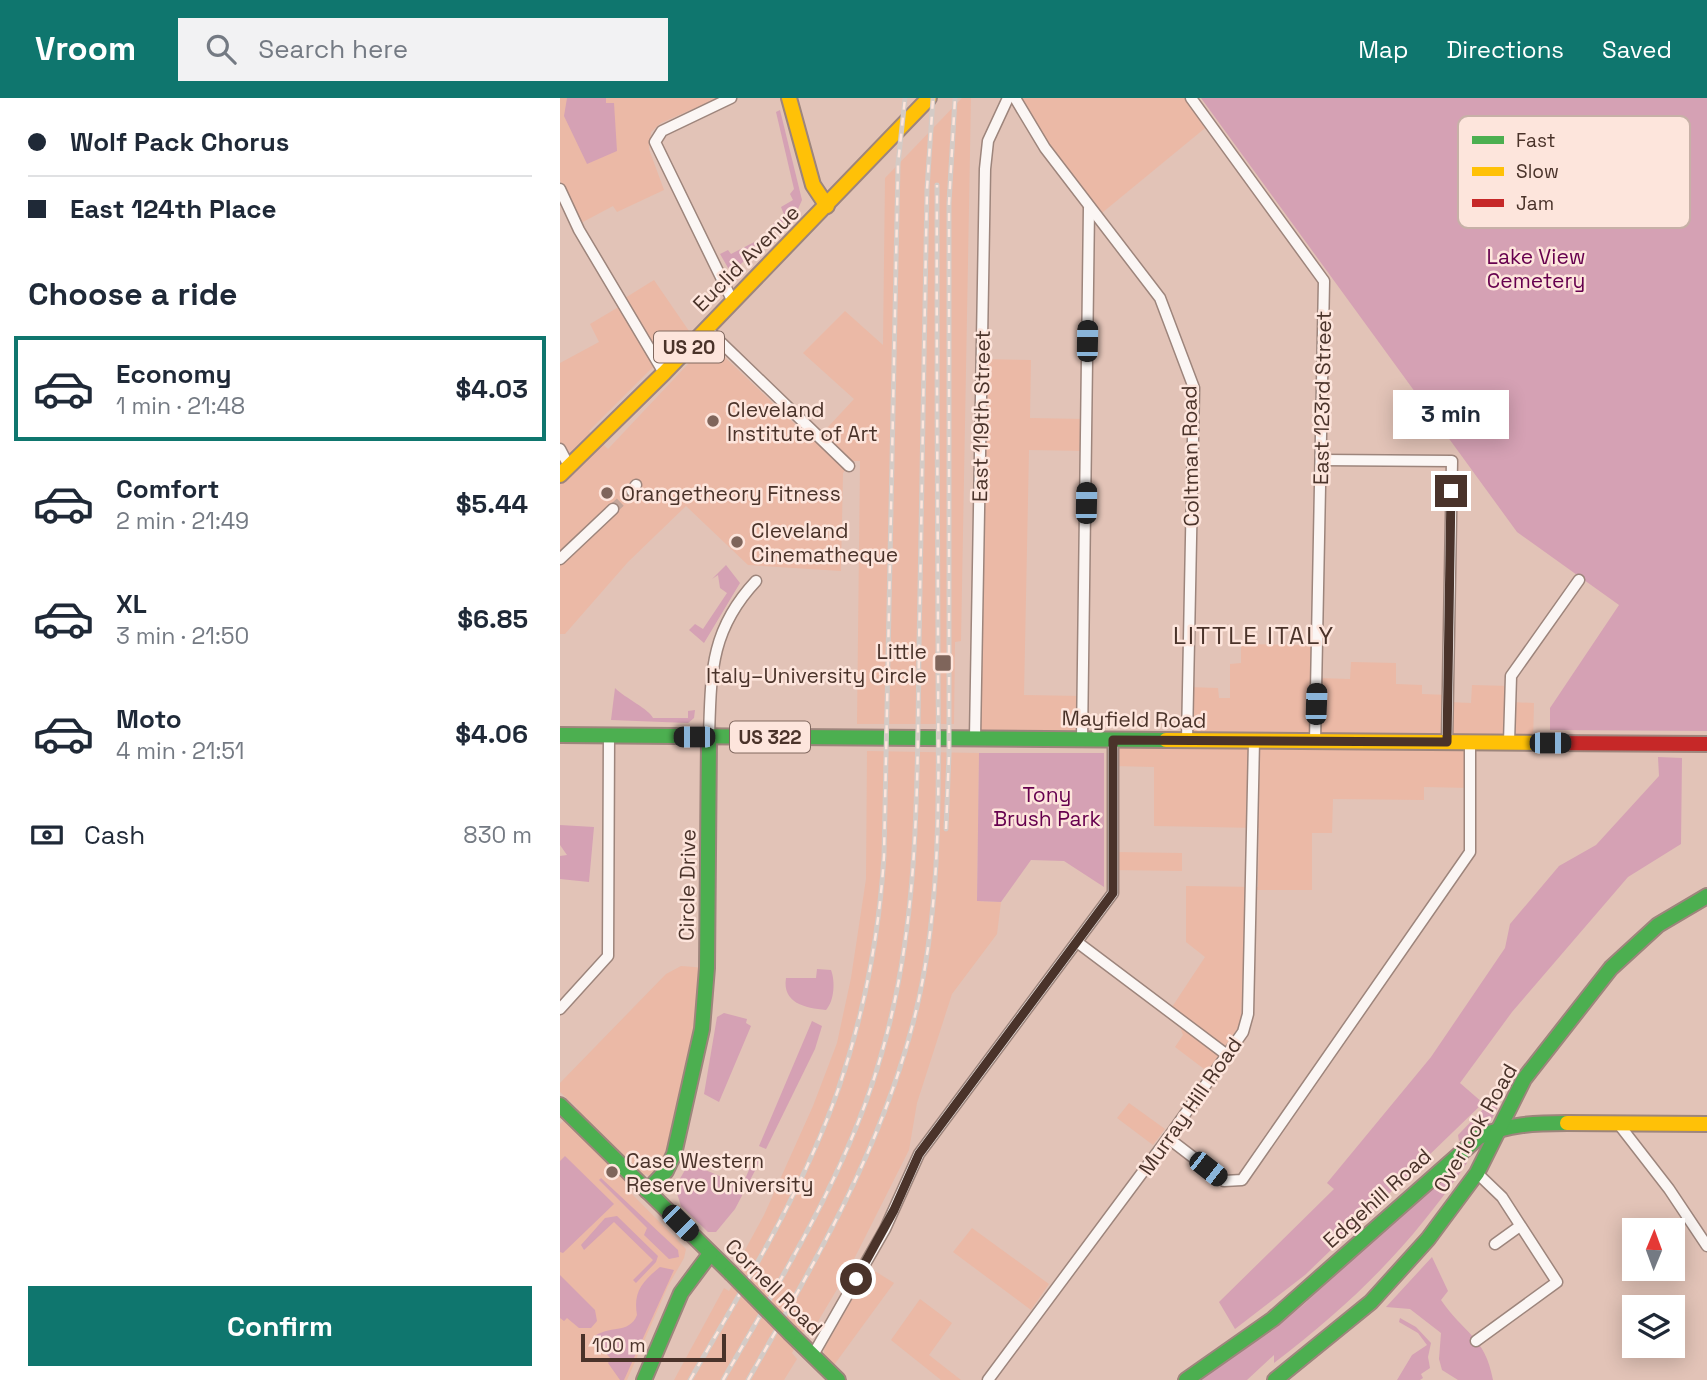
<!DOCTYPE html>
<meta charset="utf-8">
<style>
:root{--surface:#fff;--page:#f2f2f3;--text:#1f2937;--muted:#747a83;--line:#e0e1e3;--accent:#0f766e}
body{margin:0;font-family:"Space Grotesk",sans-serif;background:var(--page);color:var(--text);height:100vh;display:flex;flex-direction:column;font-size:26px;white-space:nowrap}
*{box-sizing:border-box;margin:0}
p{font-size:23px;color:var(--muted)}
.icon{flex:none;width:38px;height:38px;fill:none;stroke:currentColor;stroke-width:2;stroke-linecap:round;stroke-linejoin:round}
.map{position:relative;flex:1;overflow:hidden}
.side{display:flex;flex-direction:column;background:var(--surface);width:560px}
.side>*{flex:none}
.hud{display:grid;align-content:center;height:154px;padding:0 28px;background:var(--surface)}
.needle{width:46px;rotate:1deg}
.buttons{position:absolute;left:1062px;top:1120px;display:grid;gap:14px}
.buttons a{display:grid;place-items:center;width:63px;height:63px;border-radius:0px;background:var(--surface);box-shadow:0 4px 18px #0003;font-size:35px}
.scale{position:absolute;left:21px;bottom:18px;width:145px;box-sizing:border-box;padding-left:7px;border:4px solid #4a332a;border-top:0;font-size:19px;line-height:24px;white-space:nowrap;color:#4a332a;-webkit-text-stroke:5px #fde5dc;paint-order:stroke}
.end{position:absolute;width:32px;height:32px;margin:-16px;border:9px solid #4a332a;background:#fff;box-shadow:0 0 0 4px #fff}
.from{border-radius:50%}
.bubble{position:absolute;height:49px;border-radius:0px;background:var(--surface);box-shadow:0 4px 18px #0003;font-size:23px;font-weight:800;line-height:49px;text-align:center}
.car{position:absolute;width:21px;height:42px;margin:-21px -10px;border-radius:9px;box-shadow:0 0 5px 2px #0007;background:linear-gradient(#222 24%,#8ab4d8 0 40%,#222 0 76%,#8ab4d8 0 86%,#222 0)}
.hud b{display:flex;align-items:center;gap:24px;height:66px;font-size:26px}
.hud b+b{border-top:2px solid var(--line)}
.hud i{width:18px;height:18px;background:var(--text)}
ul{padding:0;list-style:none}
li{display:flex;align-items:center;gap:21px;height:105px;margin:0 14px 10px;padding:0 14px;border:4px solid transparent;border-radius:0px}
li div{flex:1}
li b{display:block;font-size:26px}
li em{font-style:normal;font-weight:800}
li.active{border-color:var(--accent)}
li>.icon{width:63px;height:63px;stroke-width:1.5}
h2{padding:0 28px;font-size:32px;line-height:84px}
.pay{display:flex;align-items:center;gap:18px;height:77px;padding:0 28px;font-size:26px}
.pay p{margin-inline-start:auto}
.primary-button{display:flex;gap:14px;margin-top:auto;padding:14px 28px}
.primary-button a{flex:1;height:80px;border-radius:0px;background:var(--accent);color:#fff;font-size:28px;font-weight:800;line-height:80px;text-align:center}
header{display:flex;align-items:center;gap:42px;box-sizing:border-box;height:98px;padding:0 35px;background:var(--accent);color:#fff}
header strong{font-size:33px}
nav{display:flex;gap:38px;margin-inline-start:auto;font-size:24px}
.search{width:490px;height:63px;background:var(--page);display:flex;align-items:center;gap:18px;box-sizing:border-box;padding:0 24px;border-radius:0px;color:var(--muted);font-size:26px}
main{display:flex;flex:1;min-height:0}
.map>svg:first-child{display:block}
.built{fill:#ebb9a6}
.green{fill:#d5a1b4}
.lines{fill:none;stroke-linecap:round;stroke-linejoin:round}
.street-tunnel{stroke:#c4a69b;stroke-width:10;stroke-dasharray:10 5;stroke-linecap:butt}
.street-casing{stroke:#9d857c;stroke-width:13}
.fast-casing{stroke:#9d857c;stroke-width:18}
.slow-casing{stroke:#9d857c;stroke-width:18}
.jam-casing{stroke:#9d857c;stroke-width:18}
.street{stroke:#fbf6f4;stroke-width:10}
.fast{stroke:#4caf50;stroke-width:14}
.slow{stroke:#ffc107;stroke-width:14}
.jam{stroke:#c62828;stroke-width:14}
.rail-casing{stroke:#d4cbc6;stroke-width:5}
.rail{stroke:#fde5dc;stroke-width:2.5;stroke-dasharray:8;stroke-linecap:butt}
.fast-bridge-casing{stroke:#9d857c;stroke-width:18;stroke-linecap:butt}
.fast-bridge{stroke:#4caf50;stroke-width:14}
.route{stroke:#4a332a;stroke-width:9}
.poi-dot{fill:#7f655b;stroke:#fde5dc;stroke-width:2.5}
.labels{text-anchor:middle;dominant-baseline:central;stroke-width:5;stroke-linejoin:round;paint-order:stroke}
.shield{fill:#fde5dc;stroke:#80685f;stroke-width:2}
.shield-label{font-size:19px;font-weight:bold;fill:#4a332a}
.park-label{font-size:21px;fill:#66004e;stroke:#fde5dc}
.street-label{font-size:21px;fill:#4a332a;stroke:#fde5dc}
.poi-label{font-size:21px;fill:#4a332a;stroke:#fde5dc;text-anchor:start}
.quarter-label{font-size:24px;letter-spacing:2px;fill:#4a332a;stroke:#fde5dc}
.key{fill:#fde5dc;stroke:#c7b0a7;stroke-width:2}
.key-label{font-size:19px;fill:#4a332a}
</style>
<header>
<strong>Vroom</strong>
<div class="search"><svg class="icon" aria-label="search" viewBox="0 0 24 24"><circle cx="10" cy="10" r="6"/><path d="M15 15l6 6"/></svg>Search here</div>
<nav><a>Map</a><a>Directions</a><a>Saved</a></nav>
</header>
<main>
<section class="side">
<div class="hud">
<b><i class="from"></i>Wolf Pack Chorus</b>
<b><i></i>East 124th Place</b>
</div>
<h2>Choose a ride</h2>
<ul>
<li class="active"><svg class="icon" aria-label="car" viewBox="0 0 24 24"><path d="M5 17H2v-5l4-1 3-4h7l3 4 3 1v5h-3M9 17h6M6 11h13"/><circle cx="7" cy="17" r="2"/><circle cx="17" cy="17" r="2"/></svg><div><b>Economy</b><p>1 min · 21:48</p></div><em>$4.03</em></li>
<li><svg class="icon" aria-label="car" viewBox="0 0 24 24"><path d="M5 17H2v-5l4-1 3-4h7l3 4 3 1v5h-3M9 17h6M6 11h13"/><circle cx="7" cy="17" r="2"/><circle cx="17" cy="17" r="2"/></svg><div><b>Comfort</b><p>2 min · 21:49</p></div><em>$5.44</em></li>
<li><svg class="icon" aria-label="car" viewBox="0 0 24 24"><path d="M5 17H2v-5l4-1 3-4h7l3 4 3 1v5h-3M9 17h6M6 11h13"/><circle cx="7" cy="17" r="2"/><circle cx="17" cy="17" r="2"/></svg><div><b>XL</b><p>3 min · 21:50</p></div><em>$6.85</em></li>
<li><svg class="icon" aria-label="car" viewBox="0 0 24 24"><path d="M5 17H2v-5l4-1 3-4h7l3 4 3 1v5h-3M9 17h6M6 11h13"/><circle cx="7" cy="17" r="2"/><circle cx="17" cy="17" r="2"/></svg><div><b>Moto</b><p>4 min · 21:51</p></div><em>$4.06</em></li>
</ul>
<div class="pay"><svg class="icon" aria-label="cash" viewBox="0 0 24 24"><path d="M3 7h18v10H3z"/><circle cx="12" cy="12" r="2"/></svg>Cash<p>830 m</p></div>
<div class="primary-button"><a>Confirm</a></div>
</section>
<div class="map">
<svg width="1147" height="1282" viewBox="0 0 1147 1282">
<rect width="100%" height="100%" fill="#e2c3b7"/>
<!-- built -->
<g class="built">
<polygon points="0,0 158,0 101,25 91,34 89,51 104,92 57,114 53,108 21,125 0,82"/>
<polygon points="402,0 411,0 401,543 395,544 394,626 297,626 300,363 293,363 283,375 281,473 188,467 126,408 68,464 5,536 0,536 0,265 39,244 30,226 67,204 65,200 94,182 129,233 29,333 48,351 145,248 152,247 254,344 294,301 243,255 285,213 323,247 325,80"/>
<polygon points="455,0 631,0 650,26 537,119"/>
<polygon points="422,261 471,262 470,320 526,321 526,353 469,352 464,597 523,598 522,641 416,640"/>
<polygon points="681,546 758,547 757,580 790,581 791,564 836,565 836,586 862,587 862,596 888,597 888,604 911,605 912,587 950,588 950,604 974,605 973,645 910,645 911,690 864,689 864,702 773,701 772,735 752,735 752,792 686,792 681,925 648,974 615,949 623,937 612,909 645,859 626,844 626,788 698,789 699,730 594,728 594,669 553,668 553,642 627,642 628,589 658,590 659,600 670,600 670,566 681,565"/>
<polygon points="307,653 419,655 417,803 441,804 437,836 392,896 357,1005 349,1052 288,1173 251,1235 245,1231 232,1255 237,1261 224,1282 114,1282 164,1190 169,1193 182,1169 178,1165 204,1117 253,1008 277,945 291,880 306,781"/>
<polygon points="553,754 622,755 622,773 553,772"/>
<polygon points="121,868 147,870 118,1042 95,1084 86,1076 69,1093 126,1151 124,1160 108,1188 67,1282 0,1282 0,1026 17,1010 0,994 0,985 106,876"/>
<polygon points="569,1005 605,1031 593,1047 557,1020"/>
<polygon points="412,1130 489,1186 471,1212 393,1154"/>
<polygon points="310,1170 334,1185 274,1267 264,1257 264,1251"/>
<polygon points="360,1201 392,1225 369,1257 401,1282 381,1282 331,1242"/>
</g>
<!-- green -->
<g class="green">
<polygon points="7,0 46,0 46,5 54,5 57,53 27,66 4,18"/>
<polygon points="641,0 1147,0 1147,633 990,632 990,610 1059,507 957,434"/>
<polygon points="220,12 242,102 238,111 215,131 213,126 225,119 221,109 233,102 230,96 234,91 216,14"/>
<polygon points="206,138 207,142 171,175 160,156 168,152 171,156"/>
<polygon points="166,467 180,485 144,545 129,532 135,526 143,531 167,495 160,490 158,477 152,481"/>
<path d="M55 590C65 600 89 611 93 620H128V613L135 612 134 620 128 625 51 622Z"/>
<polygon points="419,655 544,655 544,789 504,763 471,762 441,804 417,803"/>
<polygon points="1098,659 1122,660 1121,746 1068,779 952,914 900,985 923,1005 745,1177 675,1231 659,1204 774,1091 767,1085 871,959 945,850 950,826 999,768 1036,747 1099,678"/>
<polygon points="0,727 34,729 29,784 0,781 0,758 7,757 0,747"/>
<path d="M257 871 271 872C275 882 275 902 266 912 245 910 222 905 226 880H256Z"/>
<polygon points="164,915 187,921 186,925 191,928 159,1004 144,996 157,919"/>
<polygon points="252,923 262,928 255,951 206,1051 199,1048"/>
<polygon points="930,1004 939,1007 929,1027 899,1043 898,1037"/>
<path d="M905 1057 907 1065C850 1148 794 1204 714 1265V1257L687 1282H634L709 1235 744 1206Z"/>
<polygon points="5,1058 54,1106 3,1155 0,1154 0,1063"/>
<polygon points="195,1058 200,1063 175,1111 156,1134 148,1134 121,1108 115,1089 125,1072 128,1073 132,1066 182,1088"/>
<polygon points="41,1080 118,1152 119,1159 109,1161 84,1137 87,1130 39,1082"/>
<polygon points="57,1118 98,1158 96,1164 76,1185 73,1182 93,1162 54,1124 24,1152 21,1147 45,1120"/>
<path d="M872 1159 888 1193 881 1202C903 1235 925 1238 933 1282H898L882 1272 879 1261 881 1235 850 1211 826 1209Z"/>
<path d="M100 1169 114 1172 64 1282H60L48 1265 51 1261 32 1240C49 1226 69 1237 77 1217 73 1194 82 1184 100 1169Z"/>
<polygon points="0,1177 35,1212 37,1223 31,1230 19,1230 7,1220 4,1223 0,1220"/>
<polygon points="840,1220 856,1229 871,1245 868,1259 870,1270 861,1276 863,1280 860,1282 837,1282 852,1257 867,1247 858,1235 839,1224"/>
</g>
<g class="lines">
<!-- street-tunnel -->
<polyline class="street-tunnel" points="53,411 72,393"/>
<defs>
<g id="street">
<polyline points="171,0 102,33 95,44 173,204"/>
<polyline points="455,0 485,50 600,200 634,290 627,642"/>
<polyline points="631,0 764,183 755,644"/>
<polyline points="0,91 19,132 104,275"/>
<polyline points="146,230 289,368"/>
<polyline points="0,351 9,368"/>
<polyline points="762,362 892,363 887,644"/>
<polyline points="72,393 76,387"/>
<polyline points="0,461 53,411"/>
<path d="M149 639C151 575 150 532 196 483"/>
<polyline points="415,640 425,71 428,43 448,0"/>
<polyline points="522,641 529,110"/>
<polyline points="949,644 951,578 1019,482"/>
<polyline points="517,844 667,957"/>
<polyline points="0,911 48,858 49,638"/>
<polyline points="1057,1024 1109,1091 1147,1148"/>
<polyline points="608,1040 664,1083 682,1082 910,754 910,644"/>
<polyline points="935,1146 960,1128"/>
<polyline points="916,1243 997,1184 942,1099 917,1075"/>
<polyline points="253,1257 325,1131 359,1056 553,795 553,642"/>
<polyline points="428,1282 608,1040 683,934 688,916 694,643"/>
</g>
<g id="fast">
<polyline points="0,637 606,642"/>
<polyline points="0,1007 171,1175"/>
<polyline points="87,1093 106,1073 114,1056 142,931 147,870 149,639"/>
<polyline points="230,1235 278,1282"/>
<polyline points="84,1282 121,1195 150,1156"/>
<path d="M626 1282 713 1221 919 1039C949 1026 975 1025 1007 1025"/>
<polyline points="715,1282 811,1204 868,1141 917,1075 964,981 1051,870 1098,827 1147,798"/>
</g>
<g id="slow">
<polyline points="229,0 253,87 267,108"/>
<polyline points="0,377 104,275 369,0"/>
<polyline points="606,642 984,645"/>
<polyline points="1007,1025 1147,1026"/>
</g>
<polyline id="jam" points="984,645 1147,646"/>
</defs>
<!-- street casing -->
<use href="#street" class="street-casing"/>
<!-- fast casing -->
<use href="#fast" class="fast-casing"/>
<!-- slow casing -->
<use href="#slow" class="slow-casing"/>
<!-- jam casing -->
<use href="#jam" class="jam-casing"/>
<!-- street -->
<use href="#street" class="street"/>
<!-- fast -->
<use href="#fast" class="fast"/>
<!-- slow -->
<use href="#slow" class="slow"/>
<!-- jam -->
<use href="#jam" class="jam"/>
<defs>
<g id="rail">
<polyline points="386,731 389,656 389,105 395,0"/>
<path d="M130 1282C184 1188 242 1095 278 992 304 916 319 838 324 758L338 66 345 0"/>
<path d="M163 1282C223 1177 289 1072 322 954 360 822 357 686 359 549 362 396 364 243 367 91L373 0"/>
<path d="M188 1282C253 1168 318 1057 352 929 384 810 378 681 378 559 378 402 376 244 377 87"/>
</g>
</defs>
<!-- rail casing -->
<use href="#rail" class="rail-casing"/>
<!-- rail -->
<use href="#rail" class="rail"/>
<defs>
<polyline id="fast-bridge" points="171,1175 230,1235"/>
</defs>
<!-- fast-bridge casing -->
<use href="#fast-bridge" class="fast-bridge-casing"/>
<!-- fast-bridge -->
<use href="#fast-bridge" class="fast-bridge"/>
</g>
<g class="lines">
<!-- route -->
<polyline class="route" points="296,1181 334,1112 359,1056 553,795 553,642 887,644 891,393"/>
</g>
<!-- markers -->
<g class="poi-dot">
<circle cx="153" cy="323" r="7"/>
<circle cx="47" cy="395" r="7"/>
<circle cx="177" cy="444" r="7"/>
<rect x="374" y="556" width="18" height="18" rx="3.5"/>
<circle cx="52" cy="1074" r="7"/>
</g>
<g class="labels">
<!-- shield labels -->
<g class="shield">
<rect x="94" y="233.5" width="70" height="31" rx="5"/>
<rect x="170" y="623.5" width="80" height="31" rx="5"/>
</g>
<g class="shield-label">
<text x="129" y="249">US 20</text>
<text x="210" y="639">US 322</text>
</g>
<!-- park labels -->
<g class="park-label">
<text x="976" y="158">Lake View<tspan x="976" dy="24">Cemetery</tspan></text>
<text x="487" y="696">Tony<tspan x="487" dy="24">Brush Park</tspan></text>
</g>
<!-- street labels -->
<g class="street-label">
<text transform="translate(186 160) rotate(-45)">Euclid Avenue</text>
<text transform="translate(762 300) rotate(-89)">East 123rd Street</text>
<text transform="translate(421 318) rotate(-89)">East 119th Street</text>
<text transform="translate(630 358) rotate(-91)">Coltman Road</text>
<text transform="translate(574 621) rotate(1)">Mayfield Road</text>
<text transform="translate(127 787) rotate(-89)">Circle Drive</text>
<text transform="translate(630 1008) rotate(-55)">Murray Hill Road</text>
<text transform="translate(915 1030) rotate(-60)">Overlook Road</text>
<text transform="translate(817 1100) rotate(-42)">Edgehill Road</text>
<text transform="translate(214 1189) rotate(45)">Cornell Road</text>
</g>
<!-- poi labels -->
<g class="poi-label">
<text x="167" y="311">Cleveland<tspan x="167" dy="24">Institute of Art</tspan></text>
<text x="61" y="395">Orangetheory Fitness</text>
<text x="191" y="432">Cleveland<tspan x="191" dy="24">Cinematheque</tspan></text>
<text x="367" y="553" text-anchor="end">Little<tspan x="367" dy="24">Italy–University Circle</tspan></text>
<text x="66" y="1062">Case Western<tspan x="66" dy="24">Reserve University</tspan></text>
</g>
<!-- quarter labels -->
<g class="quarter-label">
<text x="694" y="537">LITTLE ITALY</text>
</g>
</g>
<!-- legend -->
<rect x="898" y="18" width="232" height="112" rx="10" class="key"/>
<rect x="912" y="38" width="32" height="8" fill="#4caf50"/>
<rect x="912" y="69" width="32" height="9" fill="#ffc107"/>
<rect x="912" y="101" width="32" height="8" fill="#c62828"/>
<g class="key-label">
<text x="956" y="49">Fast</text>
<text x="956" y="80">Slow</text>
<text x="956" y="112">Jam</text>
</g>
</svg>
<div class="buttons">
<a><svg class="needle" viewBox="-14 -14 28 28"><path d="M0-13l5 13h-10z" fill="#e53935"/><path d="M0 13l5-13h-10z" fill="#747a83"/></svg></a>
<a><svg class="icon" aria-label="layers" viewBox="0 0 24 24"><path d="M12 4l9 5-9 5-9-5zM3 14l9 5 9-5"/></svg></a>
</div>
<div class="scale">100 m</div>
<i class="end from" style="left:296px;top:1181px"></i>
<i class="end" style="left:891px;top:393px"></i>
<div class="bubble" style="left:833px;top:292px;width:116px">3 min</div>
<i class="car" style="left:527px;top:243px;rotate:1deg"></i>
<i class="car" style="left:526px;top:405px;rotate:1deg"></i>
<i class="car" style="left:756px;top:606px;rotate:2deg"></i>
<i class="car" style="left:134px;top:639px;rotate:270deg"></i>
<i class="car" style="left:990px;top:645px;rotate:90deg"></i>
<i class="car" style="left:648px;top:1071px;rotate:128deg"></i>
<i class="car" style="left:120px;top:1125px;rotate:135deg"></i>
</div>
</main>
